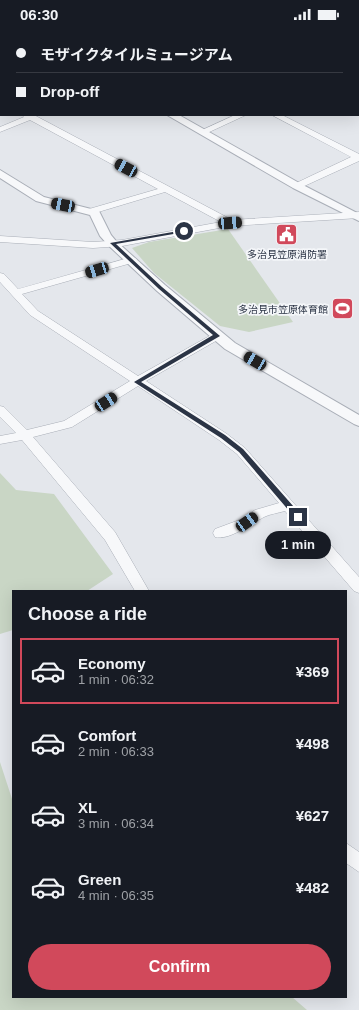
<!DOCTYPE html>
<meta charset="utf-8">
<style>
:root{--surface:#171b24;--page:#242831;--text:#f1f3f6;--muted:#9ea1a6;--line:#363941;--accent:#d1495b}
body{margin:0;font-family:Helvetica,"Noto Sans JP",sans-serif;background:var(--page);color:var(--text);height:100vh;display:flex;flex-direction:column;font-size:15px;white-space:nowrap}
*{box-sizing:border-box;margin:0}
p{font-size:13px;color:var(--muted)}
.icon{flex:none;width:22px;height:22px;fill:none;stroke:currentColor;stroke-width:2;stroke-linecap:round;stroke-linejoin:round}
.map{position:relative;flex:1;overflow:hidden}
.sheet{position:absolute;left:12px;top:562px;width:335px;height:408px;display:flex;flex-direction:column;background:var(--surface);border-radius:0px;box-shadow:0 4px 16px #0002}
.sheet>*{flex:none}
.top-card{position:absolute;left:0px;top:0px;width:359px;height:88px;box-shadow:0 4px 16px #0002;display:grid;align-content:center;height:88px;padding:0 16px;background:var(--surface)}
.end{position:absolute;width:18px;height:18px;margin:-9px;border:5px solid #2b3445;background:#fff;box-shadow:0 0 0 2px #fff}
.from{border-radius:50%}
.bubble{position:absolute;height:28px;border-radius:14px;background:var(--surface);box-shadow:0 4px 16px #0002;font-size:13px;font-weight:700;line-height:28px;text-align:center}
.car{position:absolute;width:12px;height:24px;margin:-12px -6px;border-radius:5px;box-shadow:0 0 3px 1px #0007;background:linear-gradient(#222 24%,#8ab4d8 0 40%,#222 0 76%,#8ab4d8 0 86%,#222 0)}
.top-card b{display:flex;align-items:center;gap:14px;height:38px;font-size:15px}
.top-card b+b{border-top:1px solid var(--line)}
.top-card i{width:10px;height:10px;background:var(--text)}
ul{padding:0;list-style:none}
li{display:flex;align-items:center;gap:12px;height:66px;margin:0 8px 6px;padding:0 8px;border:2px solid transparent;border-radius:0px}
li div{flex:1}
li b{display:block;font-size:15px}
li em{font-style:normal;font-weight:700}
li.selected{border-color:var(--accent)}
li>.icon{width:36px;height:36px;stroke-width:1.5}
h2{padding:0 16px;font-size:18px;line-height:48px}
.primary-button{display:flex;gap:8px;margin-top:auto;padding:8px 16px}
.primary-button a{flex:1;height:46px;border-radius:24px;background:var(--accent);color:#fff;font-size:16px;font-weight:700;line-height:46px;text-align:center}
.status{display:flex;justify-content:space-between;align-items:center;height:28px;padding:0 20px;background:var(--surface);direction:ltr}
.status svg{height:11px;fill:currentColor}
.map>svg:first-child{display:block}
.green{fill:#c9d6c5}
.lines{fill:none;stroke-linecap:round;stroke-linejoin:round}
.river{fill:#9fb4cc;fill-rule:evenodd}
.minor-casing{stroke:#a9aeb7;stroke-width:1}
.tertiary-casing{stroke:#a9aeb7;stroke-width:2}
.primary-casing{stroke:#a3abb8;stroke-width:1}
.minor{fill:#f7f8fa;fill-rule:evenodd}
.tertiary{fill:#f7f8fa;fill-rule:evenodd}
.primary{fill:#fff;fill-rule:evenodd}
.route{fill:#2b3445}
.labels{text-anchor:middle;dominant-baseline:central;stroke-width:3.5;stroke-linejoin:round;paint-order:stroke}
.far-poi-label{font-size:10px;fill:#2b3445;stroke:#f4f6f9}
</style>
<div class="status"><b>06:30</b><svg viewBox="0 0 49 12"><path d="M0 12V9h3v3zM5 12V6h3v6zM10 12V3h3v9zM15 12V0h3v12zM26 1h20v11H26zM47 4h2v5h-2z"/></svg></div>
<div class="map">
<svg width="359" height="982" viewBox="0 0 359 982">
<rect width="100%" height="100%" fill="#e4e7ec"/>
<!-- green -->
<g class="green">
<polygon points="228,201 293,294 249,304 220,298 154,245 132,220 149,214"/>
<polygon points="0,445 16,462 54,466 113,546 87,563 13,563 13,602 0,606"/>
<polygon points="0,734 13,774 13,969 292,969 307,982 0,982"/>
</g>
<g class="lines">
<!-- river -->
<g class="river">
<polygon points="152,0 168,0 169,1 153,1"/>
<rect x="358" y="63" width="1" height="9"/>
</g>
<defs>
<g id="minor">
<polygon points="0,0 7,0 1,1 0,3"/>
<rect x="78" y="0" width="9" height="1"/>
<rect x="286" y="0" width="6" height="1"/>
<rect x="0" y="32" width="1" height="5"/>
<rect x="0" y="72" width="1" height="4"/>
<polygon points="22,87 34,87 232,192 359,184 359,190 230,198 122,218 93,220 0,214 0,208 93,214 122,212 221,194 165,164 95,185 89,185 87,183 89,181 158,161 30,92 0,104 0,99 24,89"/>
<polygon points="235,87 246,87 205,106 202,106 198,104"/>
<polygon points="272,87 282,87 359,126 359,133 300,160 294,160 293,158 294,156 351,129"/>
<path d="M132 229 135 230 137 232 135 234 22 266 38 283 138 348 213 306H221L222 308 221 310 146 353 227 406 245 420 359 549V565L354 563 285 483C278 485 270 486 264 489 252 495 229 513 215 509L213 505 215 501 242 491 255 482 279 475 237 426 219 412 138 358 72 399 33 409 115 504 149 563H135L105 512 22 412 0 416V408L16 405 0 389V378L4 379 27 402 64 393 130 353 30 287 0 254V245L4 246 18 261Z"/>
<polygon points="346,815 359,824 359,844 346,835"/>
</g>
<g id="tertiary">
<polygon points="17,0 25,0 26,1 18,1"/>
<polygon points="167,87 179,87 301,156 359,186 359,193 293,160"/>
<polygon points="0,142 44,169 99,183 111,207 116,213 165,257 235,315 359,387 359,398 354,396 225,321 157,263 108,217 100,208 90,187 36,173 0,150"/>
</g>
<g id="primary">
<rect x="260" y="0" width="13" height="1"/>
<rect x="358" y="34" width="1" height="8"/>
</g>
</defs>
<!-- minor casing -->
<use href="#minor" class="minor-casing"/>
<!-- tertiary casing -->
<use href="#tertiary" class="tertiary-casing"/>
<!-- primary casing -->
<use href="#primary" class="primary-casing"/>
<!-- minor -->
<use href="#minor" class="minor"/>
<!-- tertiary -->
<use href="#tertiary" class="tertiary"/>
<!-- primary -->
<use href="#primary" class="primary"/>
</g>
<!-- route -->
<polygon class="route" points="184,202 185,204 116,216 162,259 220,308 141,354 225,407 243,421 301,487 301,491 296,491 239,424 221,410 134,354 213,307 159,261 110,215"/>
<!-- icons -->
<defs>
<symbol id="civic-square" viewBox="-11 -11 22 22"><rect x="-9" y="-9" width="18" height="18" rx="4" fill="#d1495b" stroke="#f4f6f9"/><path d="M-.6-6.5H3V-4.5H.6V-3L4-1V1h2V6H-6V1h2V-1L-.6-3ZM-1.2 2.5V6h2.4V2.5Z" fill="#fff"/></symbol>
<symbol id="stadium-square" viewBox="-11 -11 22 22"><rect x="-9" y="-9" width="18" height="18" rx="4" fill="#d1495b" stroke="#f4f6f9"/><path d="M0-5a6.5 5 0 1 0 0 10a6.5 5 0 1 0 0-10ZM-3.5-1.8h7v3.6h-7Z" fill="#fff"/></symbol>
</defs>
<g fill-rule="evenodd">
<use href="#civic-square" x="274" y="194" width="25" height="25"/>
<use href="#stadium-square" x="330" y="268" width="25" height="25"/>
</g>
<g class="labels">
<!-- far-poi labels -->
<g class="far-poi-label">
<text x="287" y="226">多治見笠原消防署</text>
<text x="328" y="281" text-anchor="end">多治見市笠原体育館</text>
</g>
</g>
</svg>
<i class="end from" style="left:184px;top:203px"></i>
<i class="end" style="left:298px;top:489px"></i>
<div class="bubble" style="left:265px;top:503px;width:66px">1 min</div>
<i class="car" style="left:126px;top:140px;rotate:298deg"></i>
<i class="car" style="left:63px;top:177px;rotate:281deg"></i>
<i class="car" style="left:230px;top:195px;rotate:86deg"></i>
<i class="car" style="left:97px;top:242px;rotate:253deg"></i>
<i class="car" style="left:255px;top:333px;rotate:300deg"></i>
<i class="car" style="left:106px;top:374px;rotate:57deg"></i>
<i class="car" style="left:247px;top:494px;rotate:55deg"></i>
<div class="top-card">
<b><i class="from"></i>モザイクタイルミュージアム</b>
<b><i></i>Drop-off</b>
</div>
<section class="sheet">
<h2>Choose a ride</h2>
<ul>
<li class="selected"><svg class="icon" aria-label="car" viewBox="0 0 24 24"><path d="M5 17H2v-5l4-1 3-4h7l3 4 3 1v5h-3M9 17h6M6 11h13"/><circle cx="7" cy="17" r="2"/><circle cx="17" cy="17" r="2"/></svg><div><b>Economy</b><p>1 min · 06:32</p></div><em>¥369</em></li>
<li><svg class="icon" aria-label="car" viewBox="0 0 24 24"><path d="M5 17H2v-5l4-1 3-4h7l3 4 3 1v5h-3M9 17h6M6 11h13"/><circle cx="7" cy="17" r="2"/><circle cx="17" cy="17" r="2"/></svg><div><b>Comfort</b><p>2 min · 06:33</p></div><em>¥498</em></li>
<li><svg class="icon" aria-label="car" viewBox="0 0 24 24"><path d="M5 17H2v-5l4-1 3-4h7l3 4 3 1v5h-3M9 17h6M6 11h13"/><circle cx="7" cy="17" r="2"/><circle cx="17" cy="17" r="2"/></svg><div><b>XL</b><p>3 min · 06:34</p></div><em>¥627</em></li>
<li><svg class="icon" aria-label="car" viewBox="0 0 24 24"><path d="M5 17H2v-5l4-1 3-4h7l3 4 3 1v5h-3M9 17h6M6 11h13"/><circle cx="7" cy="17" r="2"/><circle cx="17" cy="17" r="2"/></svg><div><b>Green</b><p>4 min · 06:35</p></div><em>¥482</em></li>
</ul>
<div class="primary-button"><a>Confirm</a></div>
</section>
</div>
